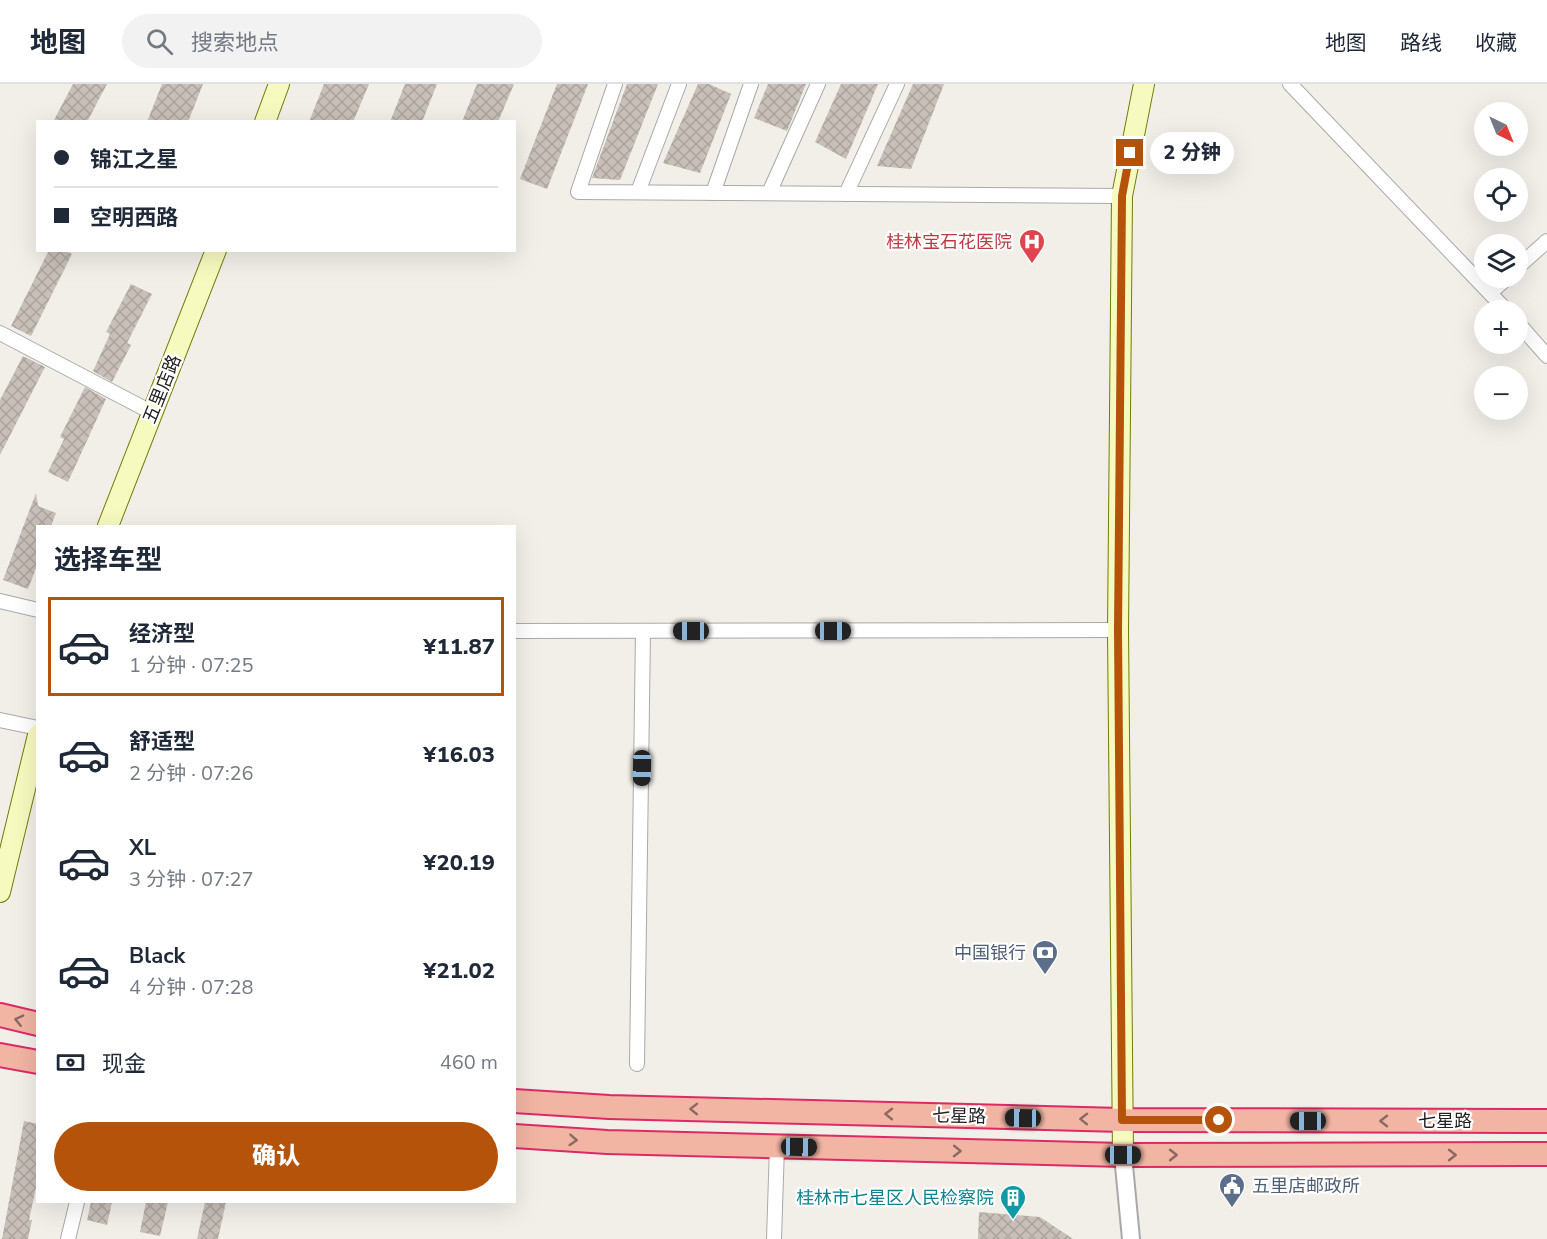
<!DOCTYPE html>
<html lang="zh">
<meta charset="utf-8">
<style>
:root{--surface:#fff;--page:#f2f2f3;--text:#1f2937;--muted:#747a83;--line:#e0e1e3;--accent:#b45309}
body{margin:0;font-family:"Nunito Sans","Noto Sans SC",sans-serif;background:var(--page);color:var(--text);height:100vh;display:flex;flex-direction:column;font-size:22px;white-space:nowrap}
*{box-sizing:border-box;margin:0}
p{font-size:20px;color:var(--muted)}
.icon{flex:none;width:33px;height:33px;fill:none;stroke:currentColor;stroke-width:2;stroke-linecap:round;stroke-linejoin:round}
.map{position:relative;flex:1;overflow:hidden}
.drawer{position:absolute;left:36px;top:441px;width:480px;height:678px;display:flex;flex-direction:column;background:var(--surface);border-radius:0px;box-shadow:0 6px 24px #0002}
.drawer>*{flex:none}
.top-card{position:absolute;left:36px;top:36px;width:480px;height:132px;border-radius:0px;box-shadow:0 6px 24px #0002;display:grid;align-content:center;height:132px;padding:0 18px;background:var(--surface)}
.needle{width:39px;rotate:137deg}
.tools{position:absolute;left:1474px;top:18px;display:grid;gap:12px}
.tools a{display:grid;place-items:center;width:54px;height:54px;border-radius:50%;background:var(--surface);box-shadow:0 6px 24px #0002;font-size:30px}
.end{position:absolute;width:27px;height:27px;margin:-14px;border:8px solid #b45309;background:#fff;box-shadow:0 0 0 3px #fff}
.from{border-radius:50%}
.bubble{position:absolute;height:42px;border-radius:21px;background:var(--surface);box-shadow:0 6px 24px #0002;font-size:20px;font-weight:800;line-height:42px;text-align:center}
.car{position:absolute;width:18px;height:36px;margin:-18px -9px;border-radius:8px;box-shadow:0 0 4px 2px #0007;background:linear-gradient(#222 24%,#8ab4d8 0 40%,#222 0 76%,#8ab4d8 0 86%,#222 0)}
.top-card b{display:flex;align-items:center;gap:21px;height:57px;font-size:22px}
.top-card b+b{border-top:2px solid var(--line)}
.top-card i{width:15px;height:15px;background:var(--text)}
ul{padding:0;list-style:none}
li{display:flex;align-items:center;gap:18px;height:99px;margin:0 12px 9px;padding:0 6px;border:3px solid transparent;border-radius:0px}
li div{flex:1}
li b{display:block;font-size:22px}
li em{font-style:normal;font-weight:800}
li.current{border-color:var(--accent)}
li>.icon{width:54px;height:54px;stroke-width:1.5}
h2{padding:0 18px;font-size:27px;line-height:72px}
.pay{display:flex;align-items:center;gap:15px;height:66px;padding:0 18px;font-size:22px}
.pay p{margin-inline-start:auto}
.button{display:flex;gap:12px;margin-top:auto;padding:12px 18px}
.button a{flex:1;height:69px;border-radius:36px;background:var(--accent);color:#fff;font-size:24px;font-weight:800;line-height:69px;text-align:center}
header{display:flex;align-items:center;gap:36px;box-sizing:border-box;height:84px;padding:0 30px;background:var(--surface);border-bottom:2px solid var(--line)}
header strong{font-size:28px}
nav{display:flex;gap:33px;margin-inline-start:auto;font-size:21px}
.search{width:420px;height:54px;background:var(--page);display:flex;align-items:center;gap:15px;box-sizing:border-box;padding:0 21px;border-radius:33px;color:var(--muted);font-size:22px}
.map>svg:first-child{display:block}
.building{fill:url(#building-cross-hatch)}
.lines{fill:none;stroke-linecap:round;stroke-linejoin:round}
.minor-casing{stroke:#a9a9a9;stroke-width:16}
.tertiary-casing{stroke:#a9a9a9;stroke-width:20}
.secondary-casing{stroke:#707d05;stroke-width:22}
.trunk-casing{stroke:#dc2a67;stroke-width:26}
.minor{stroke:#fff;stroke-width:14}
.tertiary{stroke:#fff;stroke-width:16}
.secondary{stroke:#f7fabf;stroke-width:20}
.trunk{stroke:#f2b4a3;stroke-width:22}
.oneway{stroke:#8a6b62}
.route{stroke:#b45309;stroke-width:8}
.labels{text-anchor:middle;dominant-baseline:central;stroke-width:4.5;stroke-linejoin:round;paint-order:stroke}
.health-label{font-size:18px;fill:#be3a42;stroke:#fff;text-anchor:end}
.street-label{font-size:18px;fill:#222;stroke:#fff}
.service-label{font-size:18px;fill:#4e5e75;stroke:#fff;text-anchor:end}
.culture-label{font-size:18px;fill:#0d838f;stroke:#fff;text-anchor:end}
</style>
<header>
<strong>地图</strong>
<div class="search"><svg class="icon" aria-label="search" viewBox="0 0 24 24"><circle cx="10" cy="10" r="6"/><path d="M15 15l6 6"/></svg>搜索地点</div>
<nav><a>地图</a><a>路线</a><a>收藏</a></nav>
</header>
<div class="map">
<svg width="1547" height="1155" viewBox="0 0 1547 1155">
<defs>
<pattern id="building-cross-hatch" width="8" height="8" patternUnits="userSpaceOnUse" patternTransform="scale(1.5)"><rect width="8" height="8" fill="#c7bfb8"/><path d="M0 0l8 8M0 8l8-8" fill="none" stroke="#aba49e"/></pattern>
</defs>
<rect width="100%" height="100%" fill="#f2efe9"/>
<!-- building -->
<g class="building">
<polygon points="73,0 107,0 87,38 53,38"/>
<polygon points="162,0 203,0 188,38 147,38"/>
<polygon points="324,0 369,0 353,38 309,38"/>
<polygon points="405,0 437,0 422,38 390,38"/>
<polygon points="477,0 514,0 498,38 462,38"/>
<polygon points="557,0 588,0 547,105 520,95"/>
<polygon points="627,0 658,0 620,96 592,94"/>
<polygon points="698,0 709,0 731,10 700,89 663,79"/>
<polygon points="768,0 806,0 787,47 754,34"/>
<polygon points="841,0 878,0 846,75 815,58"/>
<polygon points="913,0 944,0 911,85 877,82"/>
<polygon points="49,166 65,166 72,170 31,252 11,242"/>
<polygon points="131,200 152,210 127,259 131,261 112,298 93,287 110,250 106,248"/>
<polygon points="23,272 45,283 0,371 0,316"/>
<polygon points="85,303 106,315 68,398 48,388 64,355 60,353"/>
<polygon points="36,409 38,422 56,429 51,442 38,442 38,479 28,505 3,496"/>
<polygon points="24,1037 38,1040 38,1094 29,1136 32,1136 28,1155 2,1155"/>
<polygon points="91,1118 112,1118 107,1141 87,1136"/>
<polygon points="146,1118 168,1118 160,1152 140,1148"/>
<polygon points="205,1118 226,1118 218,1155 197,1155"/>
<polygon points="979,1128 1040,1133 1073,1155 978,1155"/>
</g>
<g class="lines">
<defs>
<g id="minor">
<polyline points="615,0 578,108 1122,112"/>
<polyline points="1290,0 1506,226"/>
<polyline points="638,108 679,0"/>
<polyline points="713,109 751,0"/>
<polyline points="769,109 818,0"/>
<polyline points="846,110 897,0"/>
<polyline points="1518,183 1547,157"/>
<polyline points="1490,209 1507,194"/>
<polyline points="1518,239 1547,272"/>
<polyline points="0,249 153,329"/>
<polyline points="0,517 38,526"/>
<polyline points="514,547 1118,546"/>
<polyline points="0,636 38,644"/>
<polyline points="637,980 643,547"/>
<polyline points="68,1155 77,1118"/>
<polyline points="774,1155 777,1062"/>
</g>
<polyline id="tertiary" points="1123,1071 1131,1155"/>
<g id="secondary">
<polyline points="265,38 279,0"/>
<polyline points="108,442 216,166"/>
<polyline points="0,808 38,651"/>
<polyline points="1123,1071 1118,546 1122,112 1144,0"/>
</g>
<g id="trunk">
<polyline points="0,931 38,940"/>
<polyline points="0,971 38,978"/>
<polyline points="514,1017 609,1023 1122,1036 1547,1037"/>
<polyline points="514,1052 607,1058 1123,1071 1547,1070"/>
</g>
</defs>
<!-- minor casing -->
<use href="#minor" class="minor-casing"/>
<!-- tertiary casing -->
<use href="#tertiary" class="tertiary-casing"/>
<!-- secondary casing -->
<use href="#secondary" class="secondary-casing"/>
<!-- trunk casing -->
<use href="#trunk" class="trunk-casing"/>
<!-- minor -->
<use href="#minor" class="minor"/>
<!-- tertiary -->
<use href="#tertiary" class="tertiary"/>
<!-- secondary -->
<use href="#secondary" class="secondary"/>
<!-- trunk -->
<use href="#trunk" class="trunk"/>
</g>
<!-- one-way arrows -->
<defs><path id="oneway-chevron" d="M-2-3.5L2.5 0L-2 3.5" fill="none" stroke-width="1.6" stroke-linecap="round" stroke-linejoin="round" transform="scale(1.5)"/></defs>
<g class="oneway">
<use href="#oneway-chevron" transform="translate(19 936) rotate(-167)"/>
<use href="#oneway-chevron" transform="translate(694 1025) rotate(-179)"/>
<use href="#oneway-chevron" transform="translate(889 1030) rotate(-179)"/>
<use href="#oneway-chevron" transform="translate(1084 1035) rotate(-179)"/>
<use href="#oneway-chevron" transform="translate(1384 1037) rotate(-180)"/>
<use href="#oneway-chevron" transform="translate(573 1056) rotate(4)"/>
<use href="#oneway-chevron" transform="translate(957 1067) rotate(1)"/>
<use href="#oneway-chevron" transform="translate(1173 1071)"/>
<use href="#oneway-chevron" transform="translate(1452 1071)"/>
</g>
<g class="lines">
<!-- route -->
<polyline class="route" points="1130,69 1122,112 1118,546 1122,1036 1219,1036"/>
</g>
<!-- icons -->
<defs>
<symbol id="hospital-pin" viewBox="-11 -11 22 30"><path d="M0 17L-7.5 6A9.5 9.5 0 1 1 7.5 6Z" fill="#e0444e" stroke="#fff"/><path d="M-5-5h3v3.5h4V-5h3V5h-3V1.5h-4V5h-3Z" fill="#fff"/></symbol>
<symbol id="bank-pin" viewBox="-11 -11 22 30"><path d="M0 17L-7.5 6A9.5 9.5 0 1 1 7.5 6Z" fill="#5c6f8a" stroke="#fff"/><path d="M-6-4H6V4H-6ZM0-2.3a2.3 2.3 0 1 0 0 4.6a2.3 2.3 0 1 0 0-4.6Z" fill="#fff"/></symbol>
<symbol id="civic-pin" viewBox="-11 -11 22 30"><path d="M0 17L-7.5 6A9.5 9.5 0 1 1 7.5 6Z" fill="#5c6f8a" stroke="#fff"/><path d="M-.6-6.5H3V-4.5H.6V-3L4-1V1h2V6H-6V1h2V-1L-.6-3ZM-1.2 2.5V6h2.4V2.5Z" fill="#fff"/></symbol>
<symbol id="building-pin" viewBox="-11 -11 22 30"><path d="M0 17L-7.5 6A9.5 9.5 0 1 1 7.5 6Z" fill="#0f9aa8" stroke="#fff"/><path d="M-4-6H4V6H1V3H-1V6H-4ZM-2.5-4.3h1.7v1.8h-1.7ZM.8-4.3h1.7v1.8H.8ZM-2.5-1h1.7V.8h-1.7ZM.8-1h1.7V.8H.8Z" fill="#fff"/></symbol>
</defs>
<g fill-rule="evenodd">
<use href="#hospital-pin" x="1017" y="143" width="30" height="40"/>
<use href="#bank-pin" x="1030" y="854" width="30" height="40"/>
<use href="#civic-pin" x="1217" y="1087" width="30" height="40"/>
<use href="#building-pin" x="998" y="1099" width="30" height="40"/>
</g>
<g class="labels">
<!-- health labels -->
<g class="health-label">
<text x="1012" y="158">桂林宝石花医院</text>
</g>
<!-- street labels -->
<g class="street-label">
<text transform="translate(162 305) rotate(-68)">五里店路</text>
<text transform="translate(959 1032) rotate(1)">七星路</text>
<text x="1445" y="1037">七星路</text>
</g>
<!-- service labels -->
<g class="service-label">
<text x="1026" y="869">中国银行</text>
<text x="1252" y="1102" text-anchor="start">五里店邮政所</text>
</g>
<!-- culture labels -->
<g class="culture-label">
<text x="994" y="1114">桂林市七星区人民检察院</text>
</g>
</g>
</svg>
<div class="tools">
<a><svg class="needle" viewBox="-14 -14 28 28"><path d="M0-13l5 13h-10z" fill="#e53935"/><path d="M0 13l5-13h-10z" fill="#747a83"/></svg></a>
<a><svg class="icon" aria-label="locate" viewBox="0 0 24 24"><circle cx="12" cy="12" r="6"/><path d="M12 2v4M12 18v4M2 12h4M18 12h4"/></svg></a>
<a><svg class="icon" aria-label="layers" viewBox="0 0 24 24"><path d="M12 4l9 5-9 5-9-5zM3 14l9 5 9-5"/></svg></a>
<a>+</a>
<a>−</a>
</div>
<i class="end from" style="left:1219px;top:1036px"></i>
<i class="end" style="left:1130px;top:69px"></i>
<div class="bubble" style="left:1150px;top:48px;width:84px">2 分钟</div>
<i class="car" style="left:691px;top:547px;rotate:270deg"></i>
<i class="car" style="left:833px;top:547px;rotate:90deg"></i>
<i class="car" style="left:642px;top:684px;rotate:181deg"></i>
<i class="car" style="left:1023px;top:1034px;rotate:271deg"></i>
<i class="car" style="left:1308px;top:1037px;rotate:270deg"></i>
<i class="car" style="left:799px;top:1063px;rotate:91deg"></i>
<i class="car" style="left:1123px;top:1071px;rotate:90deg"></i>
<div class="top-card">
<b><i class="from"></i>锦江之星</b>
<b><i></i>空明西路</b>
</div>
<section class="drawer">
<h2>选择车型</h2>
<ul>
<li class="current"><svg class="icon" aria-label="car" viewBox="0 0 24 24"><path d="M5 17H2v-5l4-1 3-4h7l3 4 3 1v5h-3M9 17h6M6 11h13"/><circle cx="7" cy="17" r="2"/><circle cx="17" cy="17" r="2"/></svg><div><b>经济型</b><p>1 分钟 · 07:25</p></div><em>¥11.87</em></li>
<li><svg class="icon" aria-label="car" viewBox="0 0 24 24"><path d="M5 17H2v-5l4-1 3-4h7l3 4 3 1v5h-3M9 17h6M6 11h13"/><circle cx="7" cy="17" r="2"/><circle cx="17" cy="17" r="2"/></svg><div><b>舒适型</b><p>2 分钟 · 07:26</p></div><em>¥16.03</em></li>
<li><svg class="icon" aria-label="car" viewBox="0 0 24 24"><path d="M5 17H2v-5l4-1 3-4h7l3 4 3 1v5h-3M9 17h6M6 11h13"/><circle cx="7" cy="17" r="2"/><circle cx="17" cy="17" r="2"/></svg><div><b>XL</b><p>3 分钟 · 07:27</p></div><em>¥20.19</em></li>
<li><svg class="icon" aria-label="car" viewBox="0 0 24 24"><path d="M5 17H2v-5l4-1 3-4h7l3 4 3 1v5h-3M9 17h6M6 11h13"/><circle cx="7" cy="17" r="2"/><circle cx="17" cy="17" r="2"/></svg><div><b>Black</b><p>4 分钟 · 07:28</p></div><em>¥21.02</em></li>
</ul>
<div class="pay"><svg class="icon" aria-label="cash" viewBox="0 0 24 24"><path d="M3 7h18v10H3z"/><circle cx="12" cy="12" r="2"/></svg>现金<p>460 m</p></div>
<div class="button"><a>确认</a></div>
</section>
</div>
